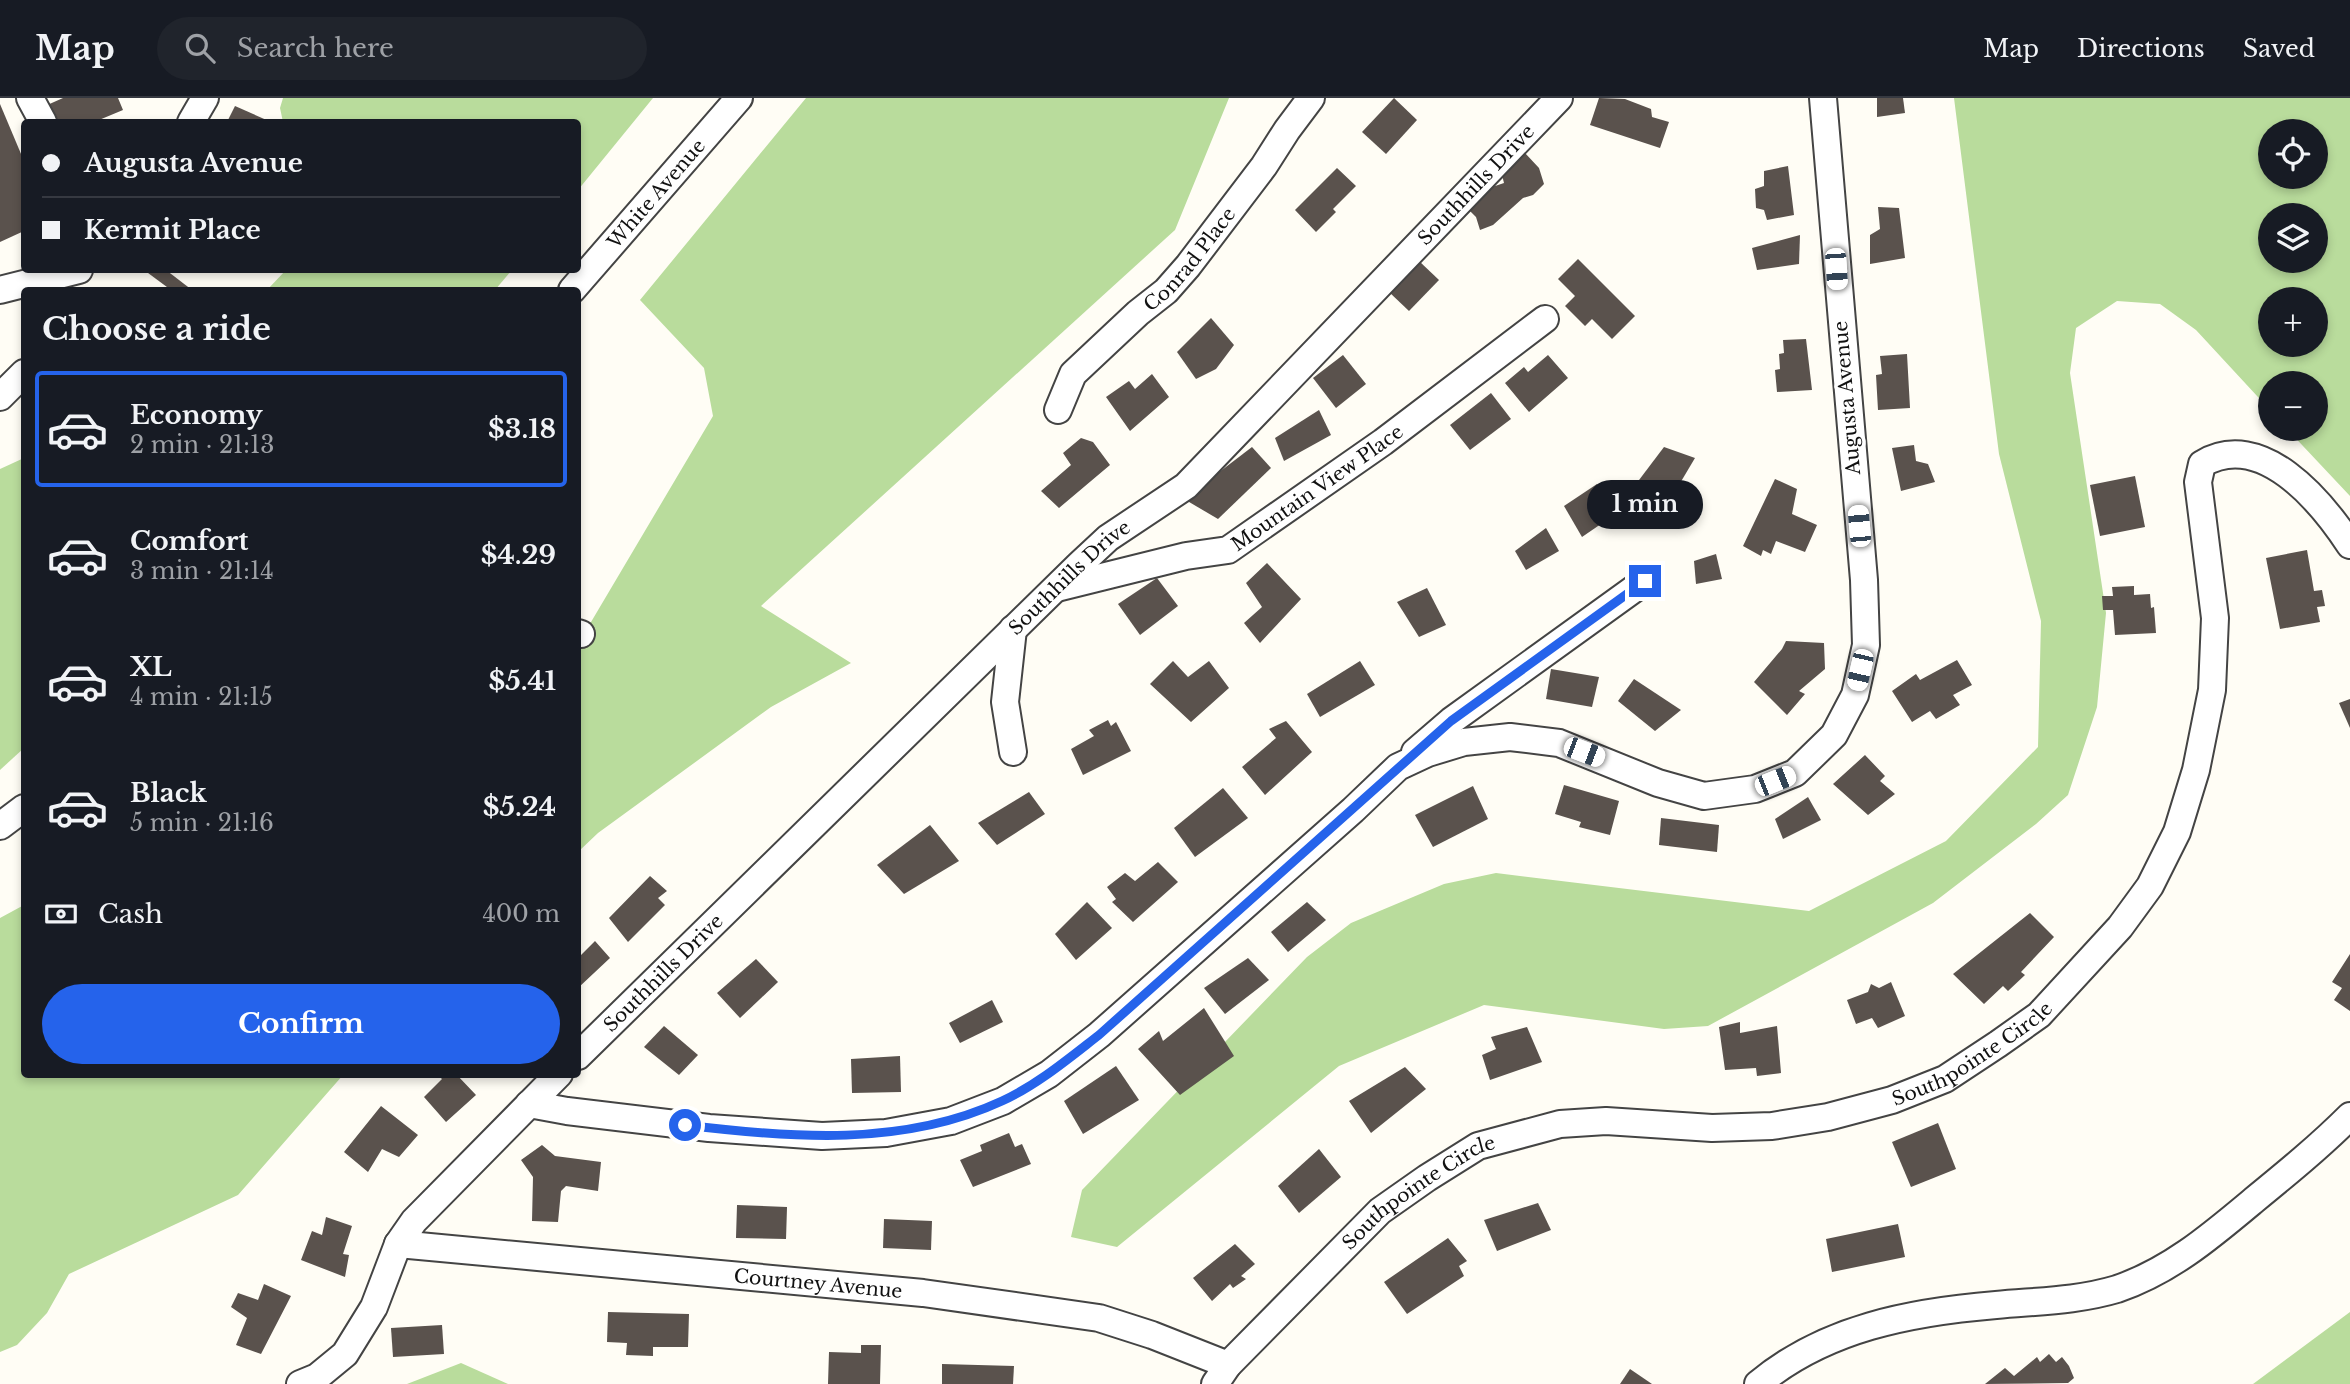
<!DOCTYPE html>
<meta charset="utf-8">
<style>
:root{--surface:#171b24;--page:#20242c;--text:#f1f3f6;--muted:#9ea1a6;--line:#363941;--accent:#2563eb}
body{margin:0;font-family:"Libre Baskerville",serif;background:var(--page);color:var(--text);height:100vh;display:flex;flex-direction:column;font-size:26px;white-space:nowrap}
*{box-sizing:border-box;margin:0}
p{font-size:23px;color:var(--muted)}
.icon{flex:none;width:38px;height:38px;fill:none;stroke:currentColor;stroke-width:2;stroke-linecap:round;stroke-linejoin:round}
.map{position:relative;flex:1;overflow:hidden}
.panel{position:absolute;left:21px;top:189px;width:560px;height:791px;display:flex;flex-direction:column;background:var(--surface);border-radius:7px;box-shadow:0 4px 10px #0003}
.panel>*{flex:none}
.hud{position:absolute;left:21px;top:21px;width:560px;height:154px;border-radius:7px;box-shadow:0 4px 10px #0003;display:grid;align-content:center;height:154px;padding:0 21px;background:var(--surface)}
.fabs{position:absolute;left:2258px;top:21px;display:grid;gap:14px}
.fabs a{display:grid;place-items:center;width:70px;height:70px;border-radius:50%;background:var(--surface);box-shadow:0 4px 10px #0003;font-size:35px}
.end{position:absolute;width:32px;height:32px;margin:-16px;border:9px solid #2563eb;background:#fff;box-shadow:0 0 0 4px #fff}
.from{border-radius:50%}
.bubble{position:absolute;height:49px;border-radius:24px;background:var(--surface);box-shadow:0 4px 10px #0003;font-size:23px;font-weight:700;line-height:49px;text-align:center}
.car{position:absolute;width:21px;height:42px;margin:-21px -10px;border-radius:9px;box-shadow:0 0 5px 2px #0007;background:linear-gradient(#fff 24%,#345 0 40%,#fff 0 76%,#345 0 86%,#fff 0)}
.hud b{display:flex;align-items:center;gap:24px;height:66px;font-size:26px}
.hud b+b{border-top:2px solid var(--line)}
.hud i{width:18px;height:18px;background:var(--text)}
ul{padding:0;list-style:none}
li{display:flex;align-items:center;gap:21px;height:116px;margin:0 14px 10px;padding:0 7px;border:4px solid transparent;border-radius:7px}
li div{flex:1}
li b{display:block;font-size:26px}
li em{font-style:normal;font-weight:700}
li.on{border-color:var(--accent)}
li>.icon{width:63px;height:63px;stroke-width:1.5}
h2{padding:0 21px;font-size:32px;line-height:84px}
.pay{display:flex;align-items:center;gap:18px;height:77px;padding:0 21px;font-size:26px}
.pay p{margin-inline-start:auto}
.primary-button{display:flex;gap:14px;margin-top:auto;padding:14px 21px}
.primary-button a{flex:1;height:80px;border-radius:42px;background:var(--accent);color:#fff;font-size:28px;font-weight:700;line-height:80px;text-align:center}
header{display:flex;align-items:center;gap:42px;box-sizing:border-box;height:98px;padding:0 35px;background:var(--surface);border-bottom:2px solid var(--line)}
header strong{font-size:33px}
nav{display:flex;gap:38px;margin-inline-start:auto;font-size:24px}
.search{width:490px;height:63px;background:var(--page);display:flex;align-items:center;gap:18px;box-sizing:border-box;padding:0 24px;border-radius:38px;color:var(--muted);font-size:26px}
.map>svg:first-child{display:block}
.forest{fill:#b9dc9c;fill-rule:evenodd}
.building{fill:#5a524d}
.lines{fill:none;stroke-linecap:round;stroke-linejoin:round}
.minor-casing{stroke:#444;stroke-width:30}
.minor{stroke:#fff;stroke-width:26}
.route{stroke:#2563eb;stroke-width:9}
.labels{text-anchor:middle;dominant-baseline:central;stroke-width:7;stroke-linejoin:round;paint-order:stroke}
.street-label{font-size:19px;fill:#111;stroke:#fff}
</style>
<header>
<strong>Map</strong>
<div class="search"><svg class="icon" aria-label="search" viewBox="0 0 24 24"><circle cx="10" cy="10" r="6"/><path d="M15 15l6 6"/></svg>Search here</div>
<nav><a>Map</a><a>Directions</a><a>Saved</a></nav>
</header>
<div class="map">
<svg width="2350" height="1286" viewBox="0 0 2350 1286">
<rect width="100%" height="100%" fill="#fffdf5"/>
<!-- forest -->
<g class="forest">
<polygon points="283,0 653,0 578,92 578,24 283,24 280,10"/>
<polygon points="806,0 1229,0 1175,132 761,508 851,565 771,609 598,735 578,754 578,546 713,318 704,270 640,202"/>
<path d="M1954 0H2350V398L2287 331H2315V285H2270V312L2196 232 2160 206 2117 203 2076 230 2070 275 2106 515 2097 609 2068 697 2036 726 1933 805 1708 928 1664 931 1484 907 1339 968 1117 1149 1071 1139 1082 1092 1307 859 1351 825 1444 786 1496 775 1809 813 1946 743 2038 649 2041 523 1999 356ZM2270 33H2315V79H2270ZM2270 117H2315V163H2270ZM2270 201H2315V247H2270Z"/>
<polygon points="286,172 512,172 495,192 267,192"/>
<polygon points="24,360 24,650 0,672 0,371"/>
<polygon points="24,807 24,976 343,977 238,1097 69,1176 47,1215 17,1247 0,1254 0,820"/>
<polygon points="2350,1214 2350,1286 2253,1286"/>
<polygon points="461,1265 508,1286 407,1286"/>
</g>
<!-- building -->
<g class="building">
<polygon points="63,0 118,0 123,12 99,22 101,24 52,24 45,8"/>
<polygon points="1394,0 1417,22 1386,56 1362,34"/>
<polygon points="1599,0 1625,1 1651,11 1652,19 1669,24 1660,50 1590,27"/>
<polygon points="1877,0 1903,0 1905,15 1877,19"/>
<polygon points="0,6 24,63 24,133 0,144"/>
<polygon points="235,8 271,24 232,24 228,22"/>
<polygon points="1525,55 1539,70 1544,86 1533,97 1523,100 1493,127 1480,132 1476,119 1466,109 1489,90 1504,85 1502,77"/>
<polygon points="1788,68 1794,117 1767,122 1764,112 1756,110 1755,91 1764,88 1764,73"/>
<polygon points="1337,70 1356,88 1333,111 1336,114 1316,134 1295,112"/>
<polygon points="1878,109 1899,110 1905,160 1870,166 1870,137 1880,131"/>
<polygon points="1800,137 1799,166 1757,172 1752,150"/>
<polygon points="1578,161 1635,218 1612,241 1592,221 1585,228 1565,208 1575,198 1558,181"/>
<polygon points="1419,163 1439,182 1409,213 1389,194"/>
<polygon points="144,172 166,172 192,192 171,192"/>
<polygon points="1211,220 1234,247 1216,271 1196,281 1177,254"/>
<polygon points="1806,241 1812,292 1777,294 1775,272 1780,271 1779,256 1784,255 1783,242"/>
<polygon points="1907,256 1910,310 1878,312 1876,277 1882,276 1880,258"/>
<polygon points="1343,257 1366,286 1336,310 1313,280"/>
<polygon points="1548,257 1568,280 1529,314 1505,285 1524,269 1528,274"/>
<polygon points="1152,276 1169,299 1130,333 1106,299 1129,283 1135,291"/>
<polygon points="1491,295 1511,321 1470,352 1450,327"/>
<polygon points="1319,312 1331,337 1284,363 1275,340"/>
<polygon points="1081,340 1093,344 1110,367 1059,410 1041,393 1071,367 1063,355"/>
<polygon points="1914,347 1916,363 1928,366 1935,384 1901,393 1892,350"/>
<polygon points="1252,349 1271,370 1218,421 1184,401"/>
<polygon points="1664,349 1695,360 1670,402 1636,386"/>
<polygon points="2135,378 2145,429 2100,438 2090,387"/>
<polygon points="1775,381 1797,391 1792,416 1817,427 1805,454 1776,443 1771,456 1763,452 1761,458 1743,448"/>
<polygon points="1597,386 1617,415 1582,439 1564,408"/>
<polygon points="1546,430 1559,453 1526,472 1515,453"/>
<polygon points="2307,452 2314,493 2322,492 2325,508 2317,509 2320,524 2280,531 2266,460"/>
<polygon points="1716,456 1722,481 1696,486 1694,463"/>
<polygon points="1267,465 1301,501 1260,545 1244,525 1262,509 1246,485"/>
<polygon points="1157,480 1178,508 1140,537 1118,506"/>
<polygon points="2134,488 2134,497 2150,496 2151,510 2154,509 2156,535 2115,537 2113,512 2103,512 2102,498 2113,498 2112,489"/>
<polygon points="1427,490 1446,527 1419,539 1397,504"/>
<polygon points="1786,543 1824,545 1825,571 1799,593 1805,596 1787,617 1754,584 1782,551"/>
<polygon points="1957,562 1972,587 1953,597 1960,607 1936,621 1930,613 1912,624 1892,593 1916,576 1920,582"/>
<polygon points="1173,563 1188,579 1209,563 1229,590 1191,624 1150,586"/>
<polygon points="1360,563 1375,587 1320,619 1307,596"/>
<polygon points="1551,571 1599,579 1592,609 1546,601"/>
<polygon points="1634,581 1681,612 1655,633 1618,603"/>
<polygon points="2350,601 2350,630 2339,605"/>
<polygon points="1108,622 1111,628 1116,624 1131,653 1083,677 1071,651 1094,638 1089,632"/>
<polygon points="1286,623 1312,654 1265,697 1242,669 1276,640 1269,631"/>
<polygon points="1865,657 1885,678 1880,683 1895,696 1868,717 1833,686"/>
<polygon points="1564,687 1619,703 1610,737 1579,729 1581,724 1555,716"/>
<polygon points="1473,688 1488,721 1433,749 1415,717"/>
<polygon points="1223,690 1248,720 1195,759 1174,730"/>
<polygon points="1029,694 1045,716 997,747 978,725"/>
<polygon points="1808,699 1821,722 1783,741 1775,721"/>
<polygon points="1661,720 1719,727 1717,754 1659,747"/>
<polygon points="930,727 959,763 904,796 877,767"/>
<polygon points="1158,764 1178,784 1133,824 1112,804 1116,801 1107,789 1125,775 1135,783"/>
<polygon points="650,778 667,793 658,800 665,807 628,844 609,820"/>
<polygon points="1087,804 1112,830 1076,862 1055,836"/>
<polygon points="1307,804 1326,822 1288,854 1271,834"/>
<polygon points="2030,815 2054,839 2021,874 2025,877 2008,893 2003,888 1984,906 1953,876"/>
<polygon points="595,843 610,860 578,890 578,853 581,857"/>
<polygon points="2350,856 2350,913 2334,902 2342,890 2332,884"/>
<polygon points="1248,860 1269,882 1225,916 1204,890"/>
<polygon points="756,861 778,884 740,920 717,895"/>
<polygon points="1891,884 1905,918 1878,930 1872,920 1856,926 1847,902 1868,894 1871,886 1879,890"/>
<polygon points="992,902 1003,924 960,945 949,925"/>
<polygon points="1204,910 1234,958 1180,997 1138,951 1159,933 1163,943"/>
<polygon points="1740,924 1740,935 1777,928 1781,975 1757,978 1756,970 1725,972 1719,929"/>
<polygon points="664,928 698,957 679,977 644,949"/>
<polygon points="1527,929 1542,964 1490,982 1482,957 1496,951 1491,939"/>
<polygon points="900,958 901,994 852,995 851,961"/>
<polygon points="1116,968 1139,1002 1083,1036 1064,1003"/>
<polygon points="1405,969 1426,991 1371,1035 1349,1003"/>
<polygon points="437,976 456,976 476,997 446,1024 424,999 442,981"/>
<polygon points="381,1008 418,1037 399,1059 382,1051 368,1074 344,1054"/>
<polygon points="1938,1025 1956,1071 1911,1089 1892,1044"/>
<polygon points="1009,1035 1015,1049 1022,1046 1031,1066 973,1089 960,1062 982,1053 980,1047"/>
<polygon points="542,1047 555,1058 601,1064 598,1093 566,1088 561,1093 558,1124 532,1123 533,1079 521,1062"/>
<polygon points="1319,1051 1341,1079 1299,1115 1278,1088"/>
<polygon points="1538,1105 1551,1132 1497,1153 1484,1122"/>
<polygon points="737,1107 787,1109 786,1141 736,1140"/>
<polygon points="326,1119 352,1128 343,1156 349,1157 345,1179 301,1162 312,1133 322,1137"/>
<polygon points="884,1121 932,1123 931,1152 883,1150"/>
<polygon points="1898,1126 1905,1159 1832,1174 1826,1141"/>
<polygon points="1448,1140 1467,1163 1459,1168 1464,1178 1407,1216 1384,1184"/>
<polygon points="1235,1146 1255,1166 1241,1178 1246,1181 1233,1190 1230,1186 1212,1203 1193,1180"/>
<polygon points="264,1186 291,1198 261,1256 236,1247 247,1220 231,1209 238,1195 258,1202"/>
<polygon points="608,1214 689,1216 688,1249 653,1249 653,1258 626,1257 627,1245 607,1244"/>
<polygon points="442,1227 444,1256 393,1259 391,1230"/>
<polygon points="861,1247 881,1247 880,1286 828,1286 829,1254 861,1255"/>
<polygon points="2049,1256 2056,1264 2062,1259 2069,1268 2074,1280 2068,1285 1985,1286 2005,1270 2014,1278 2037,1259 2040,1264"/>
<polygon points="942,1266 1014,1268 1013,1286 942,1286"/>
<polygon points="1630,1271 1652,1286 1620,1286"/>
</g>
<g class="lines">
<defs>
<g id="minor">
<polyline points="30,0 43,24"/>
<polyline points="191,24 205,0"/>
<polyline points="0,192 79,172"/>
<path id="s1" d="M572 192 739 0"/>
<polyline points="0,299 24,275"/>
<path id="s2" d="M1058 312 1073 276 1138 215 1166 193 1188 168 1264 68 1287 32 1311 0"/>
<path id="s3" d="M1057 490 1186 458 1228 452 1383 344 1545 221"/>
<polyline points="1013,531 1005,604 1013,654"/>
<polyline points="578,535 581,536"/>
<polyline points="1415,654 1451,623 1645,483"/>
<polyline points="0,728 24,710"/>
<path id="s4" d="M578 958 1079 467 1108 440 1186 388 1559 0"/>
<polyline points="529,1006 567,1013 709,1030 822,1038 886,1035 951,1023 1003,1003 1049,976 1099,937 1353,712 1398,669 1428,655 1464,644 1510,639 1559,645 1658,685 1704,698 1755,691 1795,675 1834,637 1855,597 1866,547 1864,482 1823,0"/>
<path id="s5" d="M398 1146 923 1195 1099 1220 1152 1237 1228 1267"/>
<polyline points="300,1286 317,1279 345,1256 374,1209 398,1146 414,1123 559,976"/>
<path id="s6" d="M1215 1286 1228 1267 1380 1113 1427 1080 1478 1048 1560 1026 1606 1023 1712 1030 1772 1028 1828 1019 1892 1002 1945 981 1998 946 2039 917 2120 829 2150 788 2177 734 2196 672 2212 592 2215 520 2198 384 2202 366C2261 330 2321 403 2350 447"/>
<path d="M1758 1286C1825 1230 1911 1214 1996 1207 2037 1203 2077 1203 2117 1191 2170 1173 2211 1138 2254 1102 2287 1075 2320 1048 2350 1018"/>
</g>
</defs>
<!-- minor casing -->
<use href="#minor" class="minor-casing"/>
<!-- minor -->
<use href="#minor" class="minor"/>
</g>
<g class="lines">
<!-- route -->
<path class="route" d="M685 1027C791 1040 903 1049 1002 1003 1037 987 1068 961 1099 937L1451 623 1645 483"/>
</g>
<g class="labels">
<!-- street labels -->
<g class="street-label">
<text stroke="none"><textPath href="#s4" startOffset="1253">Southhills Drive</textPath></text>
<text stroke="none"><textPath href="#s1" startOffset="128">White Avenue</textPath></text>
<text stroke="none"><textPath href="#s2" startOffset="203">Conrad Place</textPath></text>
<text transform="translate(1847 300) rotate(-95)">Augusta Avenue</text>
<text stroke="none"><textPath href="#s3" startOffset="284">Mountain View Place</textPath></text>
<text stroke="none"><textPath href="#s4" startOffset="686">Southhills Drive</textPath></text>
<text stroke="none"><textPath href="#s4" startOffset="119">Southhills Drive</textPath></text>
<text stroke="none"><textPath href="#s6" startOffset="870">Southpointe Circle</textPath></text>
<text stroke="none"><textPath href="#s6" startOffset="282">Southpointe Circle</textPath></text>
<text stroke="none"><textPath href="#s5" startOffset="422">Courtney Avenue</textPath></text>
</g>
</g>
</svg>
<div class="fabs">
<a><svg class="icon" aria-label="locate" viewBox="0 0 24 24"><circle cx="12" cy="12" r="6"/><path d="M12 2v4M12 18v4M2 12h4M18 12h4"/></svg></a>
<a><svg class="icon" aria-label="layers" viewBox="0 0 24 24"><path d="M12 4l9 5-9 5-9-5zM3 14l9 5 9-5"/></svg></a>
<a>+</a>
<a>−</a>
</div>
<i class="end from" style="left:685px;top:1027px"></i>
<i class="end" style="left:1645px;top:483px"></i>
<div class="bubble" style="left:1587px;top:382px;width:116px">1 min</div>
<i class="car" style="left:1836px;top:171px;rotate:176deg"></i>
<i class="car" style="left:1859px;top:428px;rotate:355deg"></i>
<i class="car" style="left:1860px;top:572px;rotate:193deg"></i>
<i class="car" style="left:1584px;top:654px;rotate:111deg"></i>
<i class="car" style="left:1775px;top:683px;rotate:68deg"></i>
<div class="hud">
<b><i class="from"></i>Augusta Avenue</b>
<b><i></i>Kermit Place</b>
</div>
<section class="panel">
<h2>Choose a ride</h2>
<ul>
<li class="on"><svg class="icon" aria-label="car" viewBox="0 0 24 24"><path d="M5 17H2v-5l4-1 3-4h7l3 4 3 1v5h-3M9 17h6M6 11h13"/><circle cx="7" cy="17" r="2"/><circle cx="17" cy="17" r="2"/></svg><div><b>Economy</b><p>2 min · 21:13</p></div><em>$3.18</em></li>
<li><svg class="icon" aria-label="car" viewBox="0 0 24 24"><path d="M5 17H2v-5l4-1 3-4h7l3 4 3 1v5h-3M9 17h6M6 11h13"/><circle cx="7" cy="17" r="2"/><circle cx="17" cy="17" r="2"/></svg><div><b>Comfort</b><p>3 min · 21:14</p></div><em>$4.29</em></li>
<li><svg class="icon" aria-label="car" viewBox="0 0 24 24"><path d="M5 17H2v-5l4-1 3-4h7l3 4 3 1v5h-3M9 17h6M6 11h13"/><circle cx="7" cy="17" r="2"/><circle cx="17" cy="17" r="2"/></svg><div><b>XL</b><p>4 min · 21:15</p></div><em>$5.41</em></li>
<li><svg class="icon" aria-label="car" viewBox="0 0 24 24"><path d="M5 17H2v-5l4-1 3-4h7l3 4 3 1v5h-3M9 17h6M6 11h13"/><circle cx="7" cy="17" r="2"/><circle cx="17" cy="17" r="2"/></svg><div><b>Black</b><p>5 min · 21:16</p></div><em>$5.24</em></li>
</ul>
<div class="pay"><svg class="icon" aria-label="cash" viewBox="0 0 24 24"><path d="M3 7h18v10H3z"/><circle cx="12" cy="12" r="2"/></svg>Cash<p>400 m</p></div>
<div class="primary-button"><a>Confirm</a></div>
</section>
</div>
